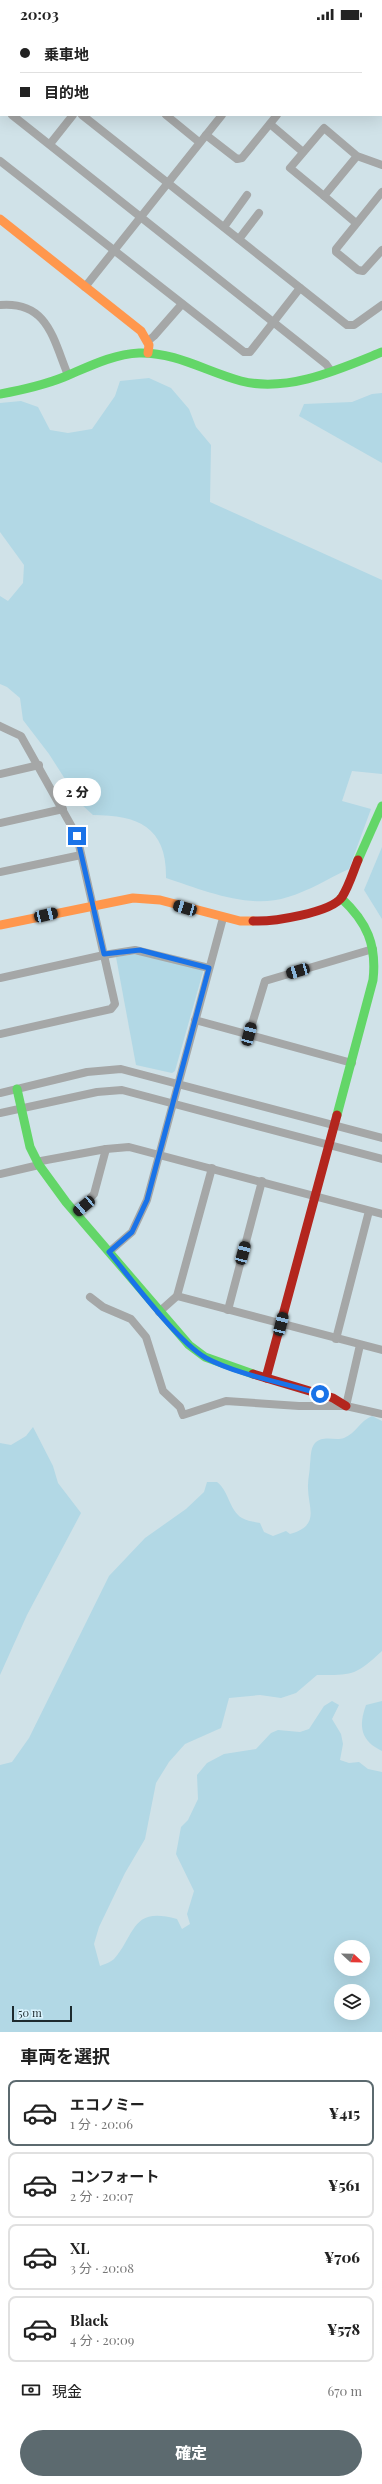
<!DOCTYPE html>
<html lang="ja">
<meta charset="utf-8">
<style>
:root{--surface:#fff;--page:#f6f6f6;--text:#222;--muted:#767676;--line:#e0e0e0;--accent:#5c6a6f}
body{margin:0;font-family:"Playfair Display","Noto Sans JP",serif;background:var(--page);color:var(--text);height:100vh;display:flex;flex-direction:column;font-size:15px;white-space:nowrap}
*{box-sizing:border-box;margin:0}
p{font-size:13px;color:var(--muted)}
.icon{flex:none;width:22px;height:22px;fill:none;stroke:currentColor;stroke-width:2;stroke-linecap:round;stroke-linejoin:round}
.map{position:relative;height:2004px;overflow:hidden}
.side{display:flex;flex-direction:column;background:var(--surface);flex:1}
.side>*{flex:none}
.hud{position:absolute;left:0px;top:0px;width:382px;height:88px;box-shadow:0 4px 16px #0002;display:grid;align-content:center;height:88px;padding:0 20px;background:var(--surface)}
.needle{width:26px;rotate:112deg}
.buttons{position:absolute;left:334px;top:1912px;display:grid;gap:8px}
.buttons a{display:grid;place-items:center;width:36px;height:36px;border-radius:50%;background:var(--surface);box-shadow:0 4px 16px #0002;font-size:20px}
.scale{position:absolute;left:12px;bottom:10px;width:60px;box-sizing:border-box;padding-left:4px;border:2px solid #1d2a2e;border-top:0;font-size:11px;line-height:14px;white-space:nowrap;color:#1d2a2e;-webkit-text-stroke:3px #d9f3fd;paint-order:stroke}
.end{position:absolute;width:18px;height:18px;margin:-9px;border:5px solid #1a73e8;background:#fff;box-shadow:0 0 0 2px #fff}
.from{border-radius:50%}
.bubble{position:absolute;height:28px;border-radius:14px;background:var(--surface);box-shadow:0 4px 16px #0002;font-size:13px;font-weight:800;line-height:28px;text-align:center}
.car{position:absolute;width:12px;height:24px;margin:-12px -6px;border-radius:5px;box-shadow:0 0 3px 1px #0007;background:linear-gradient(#222 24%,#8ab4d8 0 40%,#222 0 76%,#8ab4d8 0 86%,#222 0)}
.hud b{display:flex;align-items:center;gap:14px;height:38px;font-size:15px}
.hud b+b{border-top:1px solid var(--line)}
.hud i{width:10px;height:10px;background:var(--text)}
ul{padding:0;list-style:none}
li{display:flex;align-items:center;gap:12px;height:66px;margin:0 8px 6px;padding:0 12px;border:2px solid var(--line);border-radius:8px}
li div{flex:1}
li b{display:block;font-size:15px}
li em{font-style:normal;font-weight:800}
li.selected{border-color:var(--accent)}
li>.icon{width:36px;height:36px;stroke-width:1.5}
h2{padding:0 20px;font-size:18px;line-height:48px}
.pay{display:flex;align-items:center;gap:10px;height:44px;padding:0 20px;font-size:15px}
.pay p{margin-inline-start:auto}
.primary-button{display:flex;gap:8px;margin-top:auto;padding:8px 20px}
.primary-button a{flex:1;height:46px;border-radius:24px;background:var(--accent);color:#fff;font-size:16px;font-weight:800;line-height:46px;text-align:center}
.status{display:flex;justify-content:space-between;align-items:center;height:28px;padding:0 20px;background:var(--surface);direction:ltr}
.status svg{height:11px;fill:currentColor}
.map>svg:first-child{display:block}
.green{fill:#b2d8e5;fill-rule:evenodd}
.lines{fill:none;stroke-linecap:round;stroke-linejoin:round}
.street{stroke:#a5a7a7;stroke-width:8}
.fast{stroke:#63d668;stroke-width:9}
.slow{stroke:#ff974d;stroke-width:9}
.jam{stroke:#b3261e;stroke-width:9}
.route{stroke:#1a73e8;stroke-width:5}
</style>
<div class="status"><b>20:03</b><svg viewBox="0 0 49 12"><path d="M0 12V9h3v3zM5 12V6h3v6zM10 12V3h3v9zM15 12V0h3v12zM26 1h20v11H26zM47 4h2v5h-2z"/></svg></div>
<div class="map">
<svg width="382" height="2004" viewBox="0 0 382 2004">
<rect width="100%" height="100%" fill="#d0e2e8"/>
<!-- green -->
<g class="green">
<path d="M149 350 171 360 189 381 196 399 211 417 210 474 382 552V746L352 743 342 773 371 781 349 841C329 850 309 863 288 869 249 882 203 862 166 850 167 800 139 787 93 787L81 776 49 726 23 692 20 670 7 659 0 656V568L8 573 23 555 24 537 0 504V375L21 373 38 379 50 402 68 405 92 401 115 368 120 353Z"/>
<polygon points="382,365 382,435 299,388 304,376 352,374 372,366"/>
<polygon points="382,819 382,891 364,862"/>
<polygon points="137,926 202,941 203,944 175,1043 172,1045 136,1037 116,929"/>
<path d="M372 1388 382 1393V1623C355 1648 353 1647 317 1647L296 1665 281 1670 260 1667 229 1670 221 1700 185 1716 169 1734 156 1755 145 1811 125 1845 99 1899 94 1916 100 1938C105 1936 111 1934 114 1931 136 1906 131 1878 177 1891L182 1901 190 1896 187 1886 194 1863 176 1826 181 1799 188 1792 198 1771 197 1747 207 1735 224 1726 256 1721 271 1705 278 1702 300 1704 309 1701 324 1678 332 1673 339 1677 332 1691 341 1706 343 1716 340 1732 349 1735 359 1734 368 1741 382 1744V2004H0V1737L12 1734 29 1710 109 1548 145 1510 186 1481 204 1464 207 1454H217C229 1463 229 1482 242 1490 247 1493 255 1494 260 1495L264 1504 273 1508 286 1503 290 1506C322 1497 307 1479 308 1457 308 1450 310 1443 310 1436 311 1429 310 1421 315 1415 323 1407 335 1413 344 1410 356 1405 360 1393 372 1388ZM341 1919H363V1941H341ZM341 1963H363V1985H341Z"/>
<polygon points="33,1399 53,1438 58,1455 81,1485 27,1587 0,1647 0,1415 11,1417 26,1408"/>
<path d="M382 1673V1723C361 1713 358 1699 366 1677Z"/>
</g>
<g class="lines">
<!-- street -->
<g class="street">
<polyline points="127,0 129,1"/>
<polyline points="199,0 200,1"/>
<polyline points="280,0 281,1"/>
<polyline points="355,0 356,1"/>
<polyline points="291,1 292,0"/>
<polyline points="0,23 1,24"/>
<polyline points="381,27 382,26"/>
<polyline points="0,78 1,79"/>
<polyline points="381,80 382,81"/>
<polyline points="12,87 326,336 331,343"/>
<polyline points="82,87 347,297 354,297 382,277"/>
<polyline points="166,87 199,114"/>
<polyline points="270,96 303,124"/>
<polyline points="206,107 237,131 242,130 277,87"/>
<polyline points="50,116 73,87"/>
<polyline points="357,128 324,168 290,140 324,100 357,128 382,137"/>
<polyline points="0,133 244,324 250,324 300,260"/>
<polyline points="382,164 336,221 336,224 358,242 363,243 382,222"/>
<polyline points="324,168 356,195"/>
<polyline points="224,199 247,167"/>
<polyline points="239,211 259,185"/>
<polyline points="85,259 222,87"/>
<path d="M0 277C48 273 53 311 68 347"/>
<polyline points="148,313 154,308 182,276"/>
<polyline points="0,698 21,708 77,808 115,976 111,981 0,1006"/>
<polyline points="0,746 39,737"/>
<polyline points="0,795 63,781"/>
<polyline points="0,844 81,827"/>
<polyline points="0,950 104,927 135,922 209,940"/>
<polyline points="195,992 352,1035"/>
<polyline points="249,1006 265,953 373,921"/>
<polyline points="0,1065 87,1044 121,1041 382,1110"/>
<polyline points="0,1085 97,1064 122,1062 382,1131"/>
<polyline points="0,1146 39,1137 41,1133 106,1121 129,1119 382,1186"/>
<polyline points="76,1185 94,1166 106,1121"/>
<polyline points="109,1224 132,1204 147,1172 223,890"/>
<polyline points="177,1268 382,1322"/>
<polyline points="90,1269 103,1279 131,1291 146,1309 163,1363 180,1379 183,1387 226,1373 299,1378 346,1378 382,1386"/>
<polyline points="228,1282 262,1153"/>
<polyline points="159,1284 177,1268 212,1140"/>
<polyline points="336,1311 369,1183"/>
<polyline points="346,1378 360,1317"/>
</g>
<!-- fast -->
<g class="fast">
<polyline points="49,0 49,1"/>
<path d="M0 366C22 362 44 357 64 349 88 339 113 326 139 325 176 324 207 344 241 353 288 365 340 341 382 324"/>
<polyline points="358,832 382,778"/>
<polyline points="17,1061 30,1119 39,1137 66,1174 189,1317 205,1329 253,1346"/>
<path d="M337 1087 373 952C377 917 367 894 341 870"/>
</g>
<!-- slow -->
<g class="slow">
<polyline points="0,191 141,303 149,317 148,325"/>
<polyline points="0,897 133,870 160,872 240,893 253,893"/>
</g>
<!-- jam -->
<g class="jam">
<polyline points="0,62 1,61"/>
<path d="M253 893C272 894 331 885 342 869 349 858 353 844 358 832"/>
<polyline points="253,1346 333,1370 346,1378"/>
<polyline points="266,1350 337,1087"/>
</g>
</g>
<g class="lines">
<!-- route -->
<path class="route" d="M77 808 104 926 140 922 209 940 147 1172 132 1204 109 1224C132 1252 177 1313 206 1330 238 1347 285 1355 320 1366"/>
</g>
</svg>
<div class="buttons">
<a><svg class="needle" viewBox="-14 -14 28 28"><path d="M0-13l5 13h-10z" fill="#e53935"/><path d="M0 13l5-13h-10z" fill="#767676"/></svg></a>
<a><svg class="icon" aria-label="layers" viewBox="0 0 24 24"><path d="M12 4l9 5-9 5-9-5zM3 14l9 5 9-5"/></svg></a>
</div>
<div class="scale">50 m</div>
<i class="end from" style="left:320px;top:1366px"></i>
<i class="end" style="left:77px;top:808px"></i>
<div class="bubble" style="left:53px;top:750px;width:48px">2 分</div>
<i class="car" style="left:185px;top:880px;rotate:286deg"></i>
<i class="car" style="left:46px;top:887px;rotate:77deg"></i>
<i class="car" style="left:298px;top:943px;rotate:254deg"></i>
<i class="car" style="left:249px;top:1006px;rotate:15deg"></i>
<i class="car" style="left:84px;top:1178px;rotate:230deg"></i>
<i class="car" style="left:243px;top:1225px;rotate:15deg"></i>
<i class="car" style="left:281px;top:1296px;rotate:14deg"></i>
<div class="hud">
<b><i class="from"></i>乗車地</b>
<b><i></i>目的地</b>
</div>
</div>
<section class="side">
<h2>車両を選択</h2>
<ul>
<li class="selected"><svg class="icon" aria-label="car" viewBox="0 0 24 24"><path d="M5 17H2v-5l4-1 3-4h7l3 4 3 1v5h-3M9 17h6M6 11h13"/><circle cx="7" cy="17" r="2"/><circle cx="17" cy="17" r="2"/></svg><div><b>エコノミー</b><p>1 分 · 20:06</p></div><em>¥415</em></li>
<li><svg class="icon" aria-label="car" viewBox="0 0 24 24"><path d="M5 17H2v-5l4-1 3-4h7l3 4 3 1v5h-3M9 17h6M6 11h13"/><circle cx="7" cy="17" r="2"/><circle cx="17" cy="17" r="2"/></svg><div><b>コンフォート</b><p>2 分 · 20:07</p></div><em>¥561</em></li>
<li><svg class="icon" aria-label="car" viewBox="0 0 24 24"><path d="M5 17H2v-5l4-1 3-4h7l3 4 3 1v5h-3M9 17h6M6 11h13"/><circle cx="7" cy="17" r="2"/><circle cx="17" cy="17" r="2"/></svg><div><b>XL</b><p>3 分 · 20:08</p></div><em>¥706</em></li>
<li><svg class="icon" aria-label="car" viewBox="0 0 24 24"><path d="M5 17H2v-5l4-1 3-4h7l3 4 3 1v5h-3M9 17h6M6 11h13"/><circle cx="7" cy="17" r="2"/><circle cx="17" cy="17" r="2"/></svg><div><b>Black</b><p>4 分 · 20:09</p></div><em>¥578</em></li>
</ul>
<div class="pay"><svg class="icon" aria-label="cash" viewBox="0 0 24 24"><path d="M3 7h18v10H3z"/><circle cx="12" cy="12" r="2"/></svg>現金<p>670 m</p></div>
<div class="primary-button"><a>確定</a></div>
</section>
